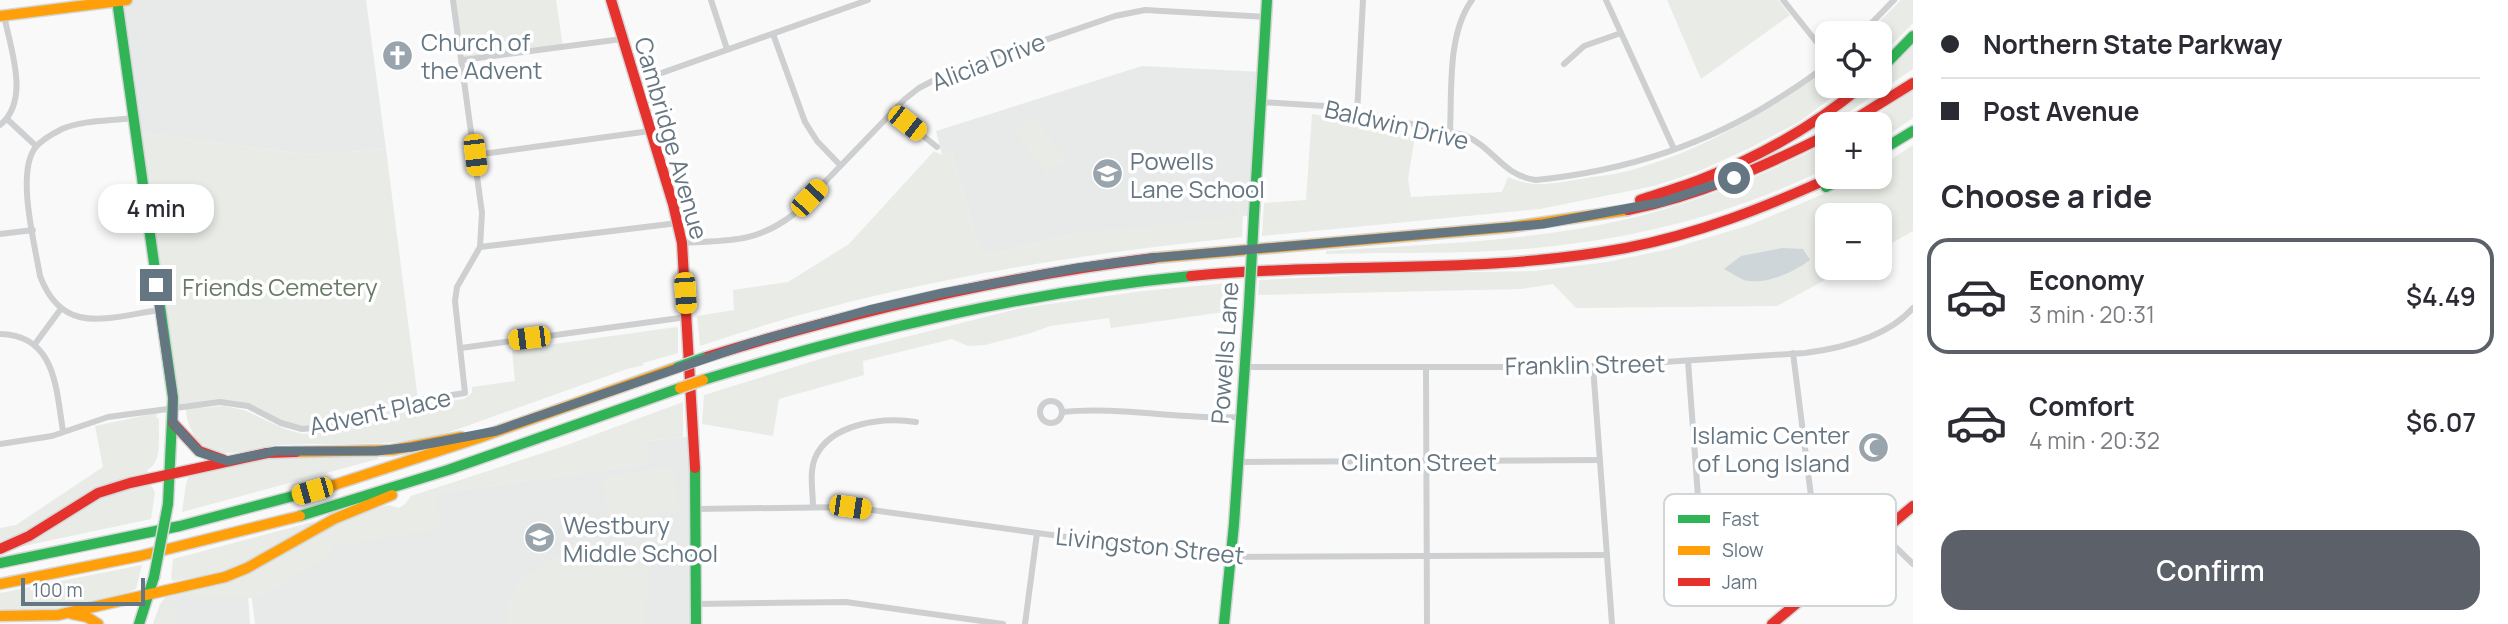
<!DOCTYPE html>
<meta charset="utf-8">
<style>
:root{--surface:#fff;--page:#f7f7f7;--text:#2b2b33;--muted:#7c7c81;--line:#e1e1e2;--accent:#5c6169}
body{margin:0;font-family:Manrope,sans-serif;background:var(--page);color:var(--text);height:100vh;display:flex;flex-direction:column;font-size:26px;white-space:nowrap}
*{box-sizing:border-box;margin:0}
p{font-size:23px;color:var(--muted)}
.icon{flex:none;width:38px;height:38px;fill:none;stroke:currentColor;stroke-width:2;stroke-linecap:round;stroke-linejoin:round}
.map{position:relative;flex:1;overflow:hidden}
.side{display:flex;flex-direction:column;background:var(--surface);width:595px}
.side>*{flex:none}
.hud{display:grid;align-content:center;height:154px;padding:0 28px;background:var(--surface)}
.buttons{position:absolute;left:1815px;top:21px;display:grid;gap:14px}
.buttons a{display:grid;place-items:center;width:77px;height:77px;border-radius:14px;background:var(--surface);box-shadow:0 4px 10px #0003;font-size:35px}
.scale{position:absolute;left:21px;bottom:18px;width:124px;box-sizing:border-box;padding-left:7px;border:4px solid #657683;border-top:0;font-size:19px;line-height:24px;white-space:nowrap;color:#657683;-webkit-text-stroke:5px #fff;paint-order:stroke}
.end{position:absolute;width:32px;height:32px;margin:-16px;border:9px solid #657683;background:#fff;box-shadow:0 0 0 4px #fff}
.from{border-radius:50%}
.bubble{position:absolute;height:49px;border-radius:21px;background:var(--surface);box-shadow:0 4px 10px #0003;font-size:23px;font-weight:600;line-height:49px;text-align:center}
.car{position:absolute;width:21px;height:42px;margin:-21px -10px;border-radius:9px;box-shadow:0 0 5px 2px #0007;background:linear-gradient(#f5c518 24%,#345 0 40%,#f5c518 0 76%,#345 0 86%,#f5c518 0)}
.hud b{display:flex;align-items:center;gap:24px;height:66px;font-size:26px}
.hud b+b{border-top:2px solid var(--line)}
.hud i{width:18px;height:18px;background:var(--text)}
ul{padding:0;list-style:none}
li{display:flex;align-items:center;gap:21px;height:116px;margin:0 14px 10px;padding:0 14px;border:4px solid transparent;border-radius:21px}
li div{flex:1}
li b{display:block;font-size:26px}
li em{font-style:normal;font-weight:600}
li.on{border-color:var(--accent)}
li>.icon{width:63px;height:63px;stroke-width:1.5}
h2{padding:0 28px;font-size:32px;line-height:84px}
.action{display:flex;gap:14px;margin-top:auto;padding:14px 28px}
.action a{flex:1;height:80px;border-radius:21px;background:var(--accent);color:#fff;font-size:28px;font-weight:600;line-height:80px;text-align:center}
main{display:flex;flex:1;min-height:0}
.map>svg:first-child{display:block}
.built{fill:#e8e9e9}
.green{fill:#e8ebe6}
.water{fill:#ced6d9}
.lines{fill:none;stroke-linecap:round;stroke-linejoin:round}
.fast-casing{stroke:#d5d6d7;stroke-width:13}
.slow-casing{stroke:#d5d6d7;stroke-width:13}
.jam-casing{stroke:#d5d6d7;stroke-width:13}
.street{stroke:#cecfd0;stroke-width:6}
.fast{stroke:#30b455;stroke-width:10}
.slow{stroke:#ff9f0a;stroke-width:10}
.jam{stroke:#e5322d;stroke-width:10}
.fast-bridge-casing{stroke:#d5d6d7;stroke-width:13;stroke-linecap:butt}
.slow-bridge-casing{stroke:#d5d6d7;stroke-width:13;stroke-linecap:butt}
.fast-bridge{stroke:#30b455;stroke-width:10}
.slow-bridge{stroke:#ff9f0a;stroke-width:10}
.route{stroke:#657683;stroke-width:9}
.labels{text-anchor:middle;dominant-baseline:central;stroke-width:7;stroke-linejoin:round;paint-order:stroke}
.poi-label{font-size:24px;fill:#657683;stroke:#fff;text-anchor:start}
.street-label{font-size:24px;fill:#657683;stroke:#fff}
.park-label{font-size:24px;fill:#687a64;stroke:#fff}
.key{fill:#fff;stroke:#d1d6da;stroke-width:2}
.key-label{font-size:19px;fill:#657683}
</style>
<main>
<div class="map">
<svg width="1913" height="624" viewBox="0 0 1913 624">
<rect width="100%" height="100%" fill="#f9f9f9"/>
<!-- built -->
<g class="built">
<polygon points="127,0 366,0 386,149 312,155 135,132 117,1"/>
<polygon points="1142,66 1263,72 1254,215 1066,236 982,257 952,153 942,155 936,131"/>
<polygon points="695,436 696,624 255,624 251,592 298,552 437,493 647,464 646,441"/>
<polygon points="248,594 250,624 153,624 160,604 166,597"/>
</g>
<!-- green -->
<g class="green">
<polygon points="453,0 556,0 563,47 463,60"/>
<polygon points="1667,0 1778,0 1790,15 1701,79"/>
<polygon points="1901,0 1913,0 1913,23 1880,57 1880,33 1868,33"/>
<polygon points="1913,45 1913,69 1852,110 1816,130 1870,86 1880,86 1880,77"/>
<path d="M1827 70V86H1847L1799 122 1748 149 1699 171 1654 186 1540 209 1262 236 1264 203 1306 200 1312 114C1347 119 1380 130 1415 136L1408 179 1411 197 1502 192 1508 177C1534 189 1554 183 1581 179 1596 176 1613 175 1628 171 1701 152 1766 112 1827 70Z"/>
<polygon points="1913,90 1913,118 1880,140 1880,124 1863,124"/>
<polygon points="1034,116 1067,160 1046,175 1013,131"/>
<polygon points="135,132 312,155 386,149 418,400 394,404 325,427 302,429 248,406 220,402 173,407"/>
<path d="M1827 143V168C1738 212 1644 237 1545 247 1473 255 1399 252 1326 254V251C1425 244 1526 242 1623 220 1694 204 1762 176 1827 143Z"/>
<polygon points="1913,145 1913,231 1880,250 1880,215 1827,215 1827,268 1847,268 1777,306 1576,308 1553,284 1521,289 1258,295 1259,280 1405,273 1535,271 1607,262 1670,249 1750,225 1864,177 1880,177 1880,167"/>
<path d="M934 151 942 155 952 153 978 243 990 255 1066 236 1237 216 1236 207 1239 205 1243 211 1242 237C1059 256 874 286 700 346L697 316 734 310 733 290 788 282 849 244Z"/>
<polygon points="1239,282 1238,302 1231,311 1111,328 1109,318 1050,326 1031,333 985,345 968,346 952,339 863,361 864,375 779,399 773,436 702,424 704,395 830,356 1021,308 1143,291"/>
<path d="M676 327 678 328V353L643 363 644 365 627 369 444 434C389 448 339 442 283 445 264 446 244 454 224 453 211 453 201 446 192 437L194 435C189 426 186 419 186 409L224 406 244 410 285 429 302 434 317 433 399 408 464 399 472 393V387L515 381 512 350Z"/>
<polygon points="683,402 683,437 647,441 648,464 438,493 439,530 332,547 332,553 327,557 260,598 177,598 168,605 175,611 175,624 155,624 168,597 358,514 388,505 399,508 405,504 411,496 564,446"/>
<path d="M157 413 156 417 159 419C158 435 163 463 147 470L148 473 98 486 18 536 0 542V528L16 525 103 467 95 426Z"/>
<polygon points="378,453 378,459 182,512 186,484 189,475 239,460"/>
<polygon points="673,466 680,510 609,521 602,477"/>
<polygon points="149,482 155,492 151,519 19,547 20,544 95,498"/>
<polygon points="313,522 316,523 267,552 223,573 174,581 171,579 173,559"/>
<path d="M563 553 642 559 650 570 644 624H507C501 586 535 569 563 553Z"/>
<polygon points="142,565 136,589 118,597 47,611 0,611 0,593"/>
</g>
<!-- water -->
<path class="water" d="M1782 248 1803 249 1810 260C1795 271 1771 283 1750 281 1742 281 1732 273 1724 269L1741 256Z"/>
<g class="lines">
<defs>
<g id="fast">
<polyline points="117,0 173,398 168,504"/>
<polyline points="1880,70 1913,36"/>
<polyline points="1880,151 1913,131"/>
<polyline points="1826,187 1847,177"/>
<polyline points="1254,215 1267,0"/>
<path d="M703 380C863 331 1025 292 1191 276"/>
<polyline points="695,468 696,624"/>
<polyline points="300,516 448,470 680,388"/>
<polyline points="0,563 180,526 331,486"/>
<polyline points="139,624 154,577"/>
<polyline points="1224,624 1234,524 1249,305"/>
</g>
<g id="slow">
<polyline points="0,16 127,0"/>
<polyline points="1154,258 1511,227 1628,210"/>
<polyline points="296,452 392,450 461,437"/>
<polyline points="331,486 478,438 678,367"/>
<polyline points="0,584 140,556 300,516"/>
<polyline points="72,614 87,617 98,624"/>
<polyline points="0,616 58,615 225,577 247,568 334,519 392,495"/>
</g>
<g id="jam">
<polyline points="611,0 673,204 682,243 695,468"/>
<polyline points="1847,124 1913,83"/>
<path d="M1640 200C1661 193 1682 187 1702 179 1761 156 1814 126 1862 86"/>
<path d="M1628 210C1698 196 1763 167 1827 135"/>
<path d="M1191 276C1336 262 1483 275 1626 248 1698 234 1766 207 1832 177"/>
<path d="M703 358C851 312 1000 277 1154 258"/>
<polyline points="173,423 199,451 224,460"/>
<polyline points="0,549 29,536 98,493 130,483 267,453 296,452"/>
<polyline points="1772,624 1913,506"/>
</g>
</defs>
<!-- fast casing -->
<use href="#fast" class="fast-casing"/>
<!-- slow casing -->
<use href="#slow" class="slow-casing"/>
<!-- jam casing -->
<use href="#jam" class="jam-casing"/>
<!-- street -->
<g class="street">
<polyline points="711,0 727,49"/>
<polyline points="1606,0 1674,149"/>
<polyline points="1783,0 1827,55"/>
<polyline points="1862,33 1894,0"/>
<polyline points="773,34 805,122 817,141 840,165"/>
<polyline points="463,60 622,39"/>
<polyline points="1564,64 1584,46 1621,33"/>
<polyline points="636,82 868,0"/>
<path d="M1261 102 1325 106 1464 135C1495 148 1501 175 1536 180 1623 171 1705 146 1779 98 1795 88 1813 77 1827 64"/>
<polyline points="892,111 937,147"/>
<polyline points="1357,114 1363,0"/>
<path d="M132 118C110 121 83 120 62 129 54 133 41 140 35 148 16 174 35 245 40 276 63 337 108 317 160 310"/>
<polyline points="7,119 36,146"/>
<path d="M0 125C31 100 10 48 4 15"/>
<path d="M1450 132C1452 91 1447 34 1472 0"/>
<polyline points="475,155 650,131"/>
<polyline points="0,234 33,230"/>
<path d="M682 243C728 240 755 244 794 214L905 99 919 88 946 74 1115 16 1145 10 1267 17"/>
<polyline points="480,247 678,223"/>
<path d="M0 334C56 335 56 389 63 431"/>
<polyline points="35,344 60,310"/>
<polyline points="461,348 687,317"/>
<polyline points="1793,353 1812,504 1809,527 1835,570"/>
<path d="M1688 361 1701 537C1703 549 1710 558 1720 563 1750 578 1770 541 1792 529 1797 526 1803 527 1809 527"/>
<polyline points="1593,366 1612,624"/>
<path d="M1244 367H1587L1805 353C1843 348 1887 337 1913 308"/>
<polyline points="1426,367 1427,624"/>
<circle cx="1051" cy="412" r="11"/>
<path d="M1062 412C1121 406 1180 420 1240 417"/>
<polyline points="0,444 52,436 108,417 220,402 248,406 281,423 302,429 325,427 394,404 465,393 455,301 457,287 480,247 482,213 453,0"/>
<polyline points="1238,462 1600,460"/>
<path d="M813 507C813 492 809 473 815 458 830 423 883 417 916 422"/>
<polyline points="695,509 850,507 1211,557 1607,555"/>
<polyline points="1881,533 1913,564"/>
<polyline points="696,604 846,602 1003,624"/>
<polyline points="1025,624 1037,533"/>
</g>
<!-- fast -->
<use href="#fast" class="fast"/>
<!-- slow -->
<use href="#slow" class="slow"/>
<!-- jam -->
<use href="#jam" class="jam"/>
<defs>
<g id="fast-bridge">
<polyline points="1249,305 1254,215"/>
<polyline points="678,367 703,358"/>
<polyline points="154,577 168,504"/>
</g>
<polyline id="slow-bridge" points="680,388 703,380"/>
</defs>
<!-- fast-bridge casing -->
<use href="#fast-bridge" class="fast-bridge-casing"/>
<!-- slow-bridge casing -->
<use href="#slow-bridge" class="slow-bridge-casing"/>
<!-- fast-bridge -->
<use href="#fast-bridge" class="fast-bridge"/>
<!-- slow-bridge -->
<use href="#slow-bridge" class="slow-bridge"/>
</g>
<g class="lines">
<!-- route -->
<polyline class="route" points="156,285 173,397 173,423 199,452 227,461 276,451 376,451 412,447 496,431 751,343 869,310 943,293 1077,268 1152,258 1543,224 1662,202 1734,178"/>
</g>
<!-- icons -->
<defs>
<symbol id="church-disc" viewBox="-11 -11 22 22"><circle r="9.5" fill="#99a4ac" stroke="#fff"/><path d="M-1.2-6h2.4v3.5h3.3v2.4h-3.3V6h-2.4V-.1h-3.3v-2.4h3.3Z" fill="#fff"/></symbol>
<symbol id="school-disc" viewBox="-11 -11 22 22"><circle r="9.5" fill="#99a4ac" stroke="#fff"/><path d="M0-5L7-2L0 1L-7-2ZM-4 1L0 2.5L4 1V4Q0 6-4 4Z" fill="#fff"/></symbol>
<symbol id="mosque-disc" viewBox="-11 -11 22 22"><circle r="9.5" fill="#99a4ac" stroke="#fff"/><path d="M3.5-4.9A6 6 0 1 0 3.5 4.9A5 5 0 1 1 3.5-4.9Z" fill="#fff"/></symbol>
</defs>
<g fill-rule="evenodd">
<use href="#church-disc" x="380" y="38" width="35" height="35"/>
<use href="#school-disc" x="1090" y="156" width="35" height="35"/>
<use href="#mosque-disc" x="1856" y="430" width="35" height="35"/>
<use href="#school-disc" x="522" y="520" width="35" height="35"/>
</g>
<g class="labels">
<!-- poi labels -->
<g class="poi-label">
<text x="421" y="41">Church of<tspan x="421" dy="28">the Advent</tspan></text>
<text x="1130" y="160">Powells<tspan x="1130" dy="28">Lane School</tspan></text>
<text x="1850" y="434" text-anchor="end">Islamic Center<tspan x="1850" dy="28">of Long Island</tspan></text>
<text x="563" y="524">Westbury<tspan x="563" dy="28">Middle School</tspan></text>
</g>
<!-- street labels -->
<g class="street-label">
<text transform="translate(988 61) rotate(-21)">Alicia Drive</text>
<text transform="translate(1397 124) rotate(13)">Baldwin Drive</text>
<text transform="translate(672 138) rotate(74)">Cambridge Avenue</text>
<text transform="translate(1224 353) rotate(-86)">Powells Lane</text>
<text transform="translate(1585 364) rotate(-1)">Franklin Street</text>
<text transform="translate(380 411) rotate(-12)">Advent Place</text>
<text x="1419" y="461">Clinton Street</text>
<text transform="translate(1150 545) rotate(6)">Livingston Street</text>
</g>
<!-- park labels -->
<g class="park-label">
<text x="280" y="286">Friends Cemetery</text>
</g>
</g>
<!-- legend -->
<rect x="1664" y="494" width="232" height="112" rx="10" class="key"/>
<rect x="1678" y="515" width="32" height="8" fill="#30b455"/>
<rect x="1678" y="546" width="32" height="9" fill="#ff9f0a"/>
<rect x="1678" y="578" width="32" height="8" fill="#e5322d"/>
<g class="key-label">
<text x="1722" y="526">Fast</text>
<text x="1722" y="557">Slow</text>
<text x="1722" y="589">Jam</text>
</g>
</svg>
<div class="buttons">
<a><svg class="icon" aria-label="locate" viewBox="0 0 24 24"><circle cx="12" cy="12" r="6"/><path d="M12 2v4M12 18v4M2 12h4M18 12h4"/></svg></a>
<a>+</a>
<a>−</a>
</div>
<div class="scale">100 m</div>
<i class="end from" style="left:1734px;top:178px"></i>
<i class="end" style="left:156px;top:285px"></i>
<div class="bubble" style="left:98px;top:184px;width:116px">4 min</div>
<i class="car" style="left:907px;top:123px;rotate:128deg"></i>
<i class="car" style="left:475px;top:155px;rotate:173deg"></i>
<i class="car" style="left:809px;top:198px;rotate:43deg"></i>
<i class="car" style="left:685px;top:293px;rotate:176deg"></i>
<i class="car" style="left:529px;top:338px;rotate:263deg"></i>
<i class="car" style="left:312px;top:491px;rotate:254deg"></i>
<i class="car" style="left:850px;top:507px;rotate:98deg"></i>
</div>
<section class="side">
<div class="hud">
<b><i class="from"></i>Northern State Parkway</b>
<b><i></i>Post Avenue</b>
</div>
<h2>Choose a ride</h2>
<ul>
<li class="on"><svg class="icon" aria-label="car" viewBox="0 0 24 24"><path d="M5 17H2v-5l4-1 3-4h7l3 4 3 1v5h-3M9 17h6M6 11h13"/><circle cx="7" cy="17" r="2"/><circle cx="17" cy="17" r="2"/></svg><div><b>Economy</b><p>3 min · 20:31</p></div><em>$4.49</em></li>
<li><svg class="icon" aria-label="car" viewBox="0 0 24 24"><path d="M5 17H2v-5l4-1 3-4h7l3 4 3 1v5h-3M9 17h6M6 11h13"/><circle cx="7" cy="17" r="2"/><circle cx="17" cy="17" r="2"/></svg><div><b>Comfort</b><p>4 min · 20:32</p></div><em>$6.07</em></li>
</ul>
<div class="action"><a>Confirm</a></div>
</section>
</main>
